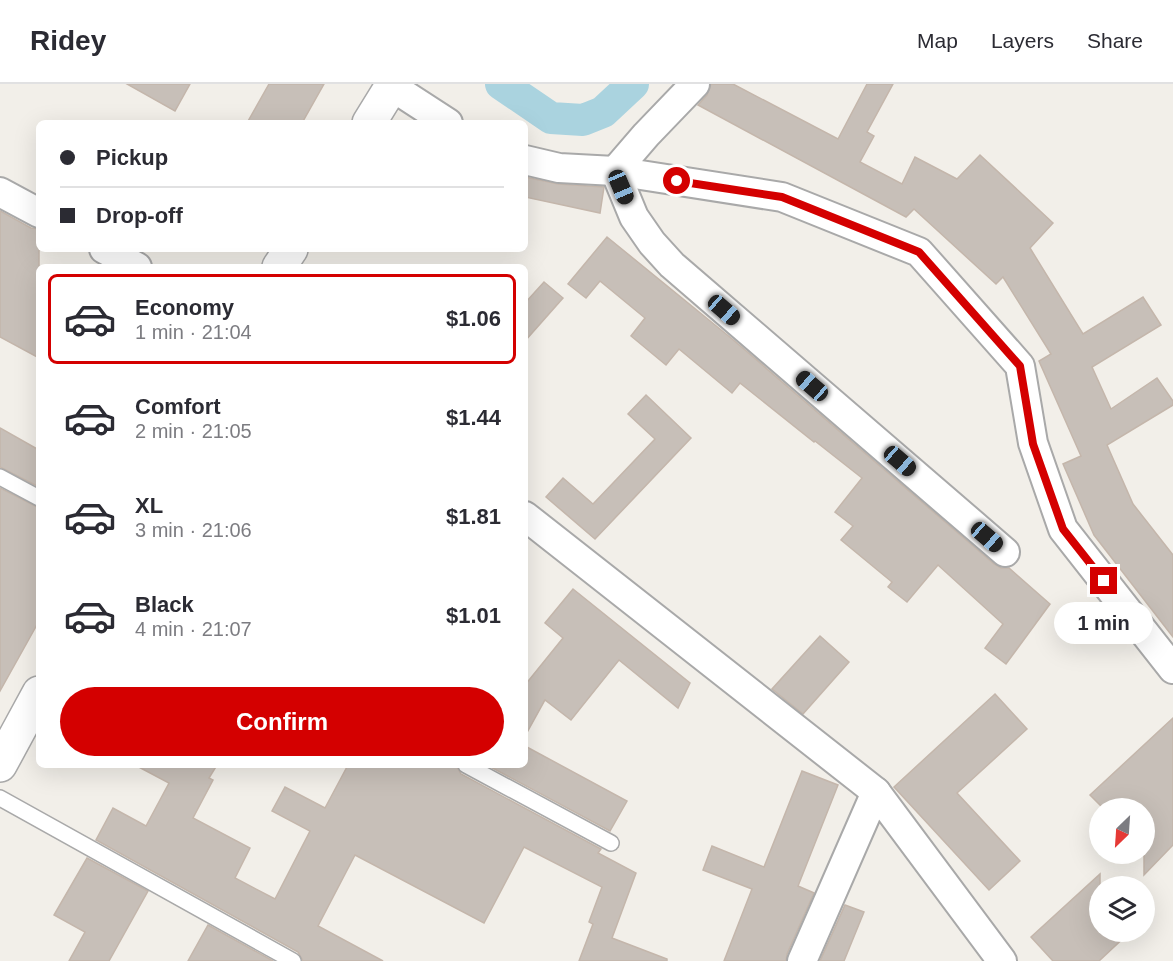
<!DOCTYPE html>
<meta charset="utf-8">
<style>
:root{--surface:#fff;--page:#f7f7f7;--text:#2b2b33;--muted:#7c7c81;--line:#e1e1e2;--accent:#d40000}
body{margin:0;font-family:Arial,sans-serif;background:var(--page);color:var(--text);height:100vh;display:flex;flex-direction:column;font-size:22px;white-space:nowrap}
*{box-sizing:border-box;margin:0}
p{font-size:20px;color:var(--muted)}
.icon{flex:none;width:33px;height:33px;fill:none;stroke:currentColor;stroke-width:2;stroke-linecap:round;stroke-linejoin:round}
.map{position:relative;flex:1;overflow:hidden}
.panel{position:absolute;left:36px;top:180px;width:492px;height:504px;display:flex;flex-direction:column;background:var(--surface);border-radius:9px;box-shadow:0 6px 24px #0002}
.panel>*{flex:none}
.hud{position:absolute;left:36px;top:36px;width:492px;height:132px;border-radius:9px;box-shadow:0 6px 24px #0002;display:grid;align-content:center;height:132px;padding:0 24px;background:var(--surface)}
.needle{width:39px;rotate:205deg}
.fabs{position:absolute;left:1089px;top:714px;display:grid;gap:12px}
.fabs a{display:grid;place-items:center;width:66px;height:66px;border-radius:50%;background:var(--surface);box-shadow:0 6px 24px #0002;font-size:30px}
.end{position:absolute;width:27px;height:27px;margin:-14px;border:8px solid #d40000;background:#fff;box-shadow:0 0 0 3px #fff}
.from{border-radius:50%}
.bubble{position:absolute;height:42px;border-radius:21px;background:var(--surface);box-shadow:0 6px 24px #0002;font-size:20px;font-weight:700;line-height:42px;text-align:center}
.car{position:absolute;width:18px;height:36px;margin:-18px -9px;border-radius:8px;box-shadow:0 0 4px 2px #0007;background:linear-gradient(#222 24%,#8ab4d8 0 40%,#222 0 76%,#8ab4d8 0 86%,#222 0)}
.hud b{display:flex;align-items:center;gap:21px;height:57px;font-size:22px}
.hud b+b{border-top:2px solid var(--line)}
.hud i{width:15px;height:15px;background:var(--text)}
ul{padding:10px 0 0;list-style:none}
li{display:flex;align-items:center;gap:18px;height:90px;margin:0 12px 9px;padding:0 12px;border:3px solid transparent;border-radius:9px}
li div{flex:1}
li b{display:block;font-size:22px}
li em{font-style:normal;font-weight:700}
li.active{border-color:var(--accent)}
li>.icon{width:54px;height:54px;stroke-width:1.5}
.button{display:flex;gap:12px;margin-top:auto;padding:12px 24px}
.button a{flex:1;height:69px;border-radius:36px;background:var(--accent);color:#fff;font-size:24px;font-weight:700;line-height:69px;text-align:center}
header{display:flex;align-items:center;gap:36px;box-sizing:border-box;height:84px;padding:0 30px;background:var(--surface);border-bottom:2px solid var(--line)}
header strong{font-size:28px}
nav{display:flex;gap:33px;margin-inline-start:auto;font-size:21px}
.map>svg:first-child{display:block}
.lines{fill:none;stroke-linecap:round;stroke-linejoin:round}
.canal{stroke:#aad3df;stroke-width:32}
.building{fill:#c7bfb8;stroke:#c4b6ab;stroke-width:1.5}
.service-casing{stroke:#a9a9a9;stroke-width:18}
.minor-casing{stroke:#a9a9a9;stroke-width:32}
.tertiary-casing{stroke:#a9a9a9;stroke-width:36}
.service{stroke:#fff;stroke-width:15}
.minor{stroke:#fff;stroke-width:28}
.tertiary{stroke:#fff;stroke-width:33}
.route{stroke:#d40000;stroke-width:8}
</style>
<header>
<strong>Ridey</strong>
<nav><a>Map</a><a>Layers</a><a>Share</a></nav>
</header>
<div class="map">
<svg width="1173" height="877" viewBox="0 0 1173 877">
<rect width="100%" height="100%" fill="#f2efe9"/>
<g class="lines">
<!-- canal -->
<polyline class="canal" points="501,0 551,34 583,36 603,28 633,0"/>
</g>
<!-- building -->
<g class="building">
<polygon points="127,0 190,0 175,27"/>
<polygon points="269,0 324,0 302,39 247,39"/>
<polygon points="711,0 733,0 838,55 867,0 893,0 867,48 874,52 860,78 902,100 915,73 957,95 980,71 1053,139 1030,164 1083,250 1143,213 1161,241 1092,283 1111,325 1157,294 1173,317 1173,321 1107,361 1133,420 1173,471 1173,553 1094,451 1063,380 1081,372 1039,277 1051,270 1003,193 996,200 914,125 906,133 698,21 707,11"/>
<polygon points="525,93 558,100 604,103 600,129 525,113"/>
<polygon points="0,127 31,144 39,145 39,274 0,253"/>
<polygon points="607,153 731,254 994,480 1001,484 1009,484 1050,520 1006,580 985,564 1003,540 938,481 907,518 888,503 892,498 841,456 853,442 835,428 862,394 815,357 814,358 740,299 732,309 679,265 666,281 631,252 645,234 600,197 586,214 568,200"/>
<polygon points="544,198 563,214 525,257 525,219"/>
<polygon points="646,311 691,354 595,455 546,413 563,394 593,420 655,355 628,330"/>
<polygon points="0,344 39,366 39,403 0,383"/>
<polygon points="0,404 39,424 39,537 0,607"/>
<polygon points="573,505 690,599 678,624 619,576 571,636 545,616 525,652 525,601 563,554 545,539"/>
<polygon points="820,552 849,578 803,630 772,605"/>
<polygon points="995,610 1027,645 957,709 1020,777 989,806 894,703"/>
<polygon points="1173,634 1173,761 1144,791 1144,724 1103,724 1090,711"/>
<polygon points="525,662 627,717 610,747 487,681 525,681"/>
<polygon points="135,681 217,681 209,694 213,696 193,734 250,764 235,794 275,815 310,747 272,727 285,703 325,724 348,681 456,681 461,690 601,765 598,769 636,789 612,854 667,875 667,877 579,877 593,840 589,838 602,803 524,763 484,839 355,771 318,842 383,877 303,877 298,868 96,756 113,724 146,742 169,699"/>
<polygon points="802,687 838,701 798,802 814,809 787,870 786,877 724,877 752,805 703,786 712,762 764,783"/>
<polygon points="87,774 148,807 109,877 69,877 85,848 54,831"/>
<polygon points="1100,790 1100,848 1130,848 1099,877 1053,877 1031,853"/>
<polygon points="845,821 864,828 844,877 820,877"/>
<polygon points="208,841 273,877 188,877"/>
</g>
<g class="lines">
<defs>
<g id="service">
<polyline points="0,393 39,414"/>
<polyline points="466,681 611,759"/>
<polyline points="0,714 293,877"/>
</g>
<g id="minor">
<polyline points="388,0 448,39"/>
<polyline points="695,0 646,51 615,87 634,133 652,159 672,181 1005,468"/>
<polyline points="525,76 559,84 615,87 782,113 919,168 1020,282 1033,359 1063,445 1173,585"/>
<polyline points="0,108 39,129"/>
<polyline points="104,165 137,183"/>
<polyline points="525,432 876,708"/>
<polyline points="802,877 876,708 1002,877"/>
</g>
<g id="tertiary">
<polyline points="369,39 393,0"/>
<polyline points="279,183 291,165"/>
<polyline points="0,681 39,609"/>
</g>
</defs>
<!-- service casing -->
<use href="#service" class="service-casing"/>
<!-- minor casing -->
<use href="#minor" class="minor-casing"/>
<!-- tertiary casing -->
<use href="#tertiary" class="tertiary-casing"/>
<!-- service -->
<use href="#service" class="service"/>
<!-- minor -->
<use href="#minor" class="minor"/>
<!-- tertiary -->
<use href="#tertiary" class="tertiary"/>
</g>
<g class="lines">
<!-- route -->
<polyline class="route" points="677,97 782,113 919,168 1020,282 1033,360 1063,445 1104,497"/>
</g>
</svg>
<div class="fabs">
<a><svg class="needle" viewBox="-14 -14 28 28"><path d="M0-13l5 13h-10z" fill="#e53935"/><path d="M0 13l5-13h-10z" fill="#7c7c81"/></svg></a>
<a><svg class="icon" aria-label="layers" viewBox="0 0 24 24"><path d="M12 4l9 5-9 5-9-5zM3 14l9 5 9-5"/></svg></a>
</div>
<i class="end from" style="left:677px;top:97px"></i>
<i class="end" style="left:1104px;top:497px"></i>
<div class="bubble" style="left:1054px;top:518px;width:99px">1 min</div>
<i class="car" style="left:621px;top:103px;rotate:157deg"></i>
<i class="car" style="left:724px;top:226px;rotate:131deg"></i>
<i class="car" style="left:812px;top:302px;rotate:311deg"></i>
<i class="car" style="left:900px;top:377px;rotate:131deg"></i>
<i class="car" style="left:987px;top:453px;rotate:131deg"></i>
<div class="hud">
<b><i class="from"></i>Pickup</b>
<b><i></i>Drop-off</b>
</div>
<section class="panel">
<ul>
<li class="active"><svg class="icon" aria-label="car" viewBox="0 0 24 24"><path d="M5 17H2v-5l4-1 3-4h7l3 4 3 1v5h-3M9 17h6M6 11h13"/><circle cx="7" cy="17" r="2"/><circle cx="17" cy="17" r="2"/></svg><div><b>Economy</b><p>1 min · 21:04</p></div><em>$1.06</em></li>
<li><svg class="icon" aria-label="car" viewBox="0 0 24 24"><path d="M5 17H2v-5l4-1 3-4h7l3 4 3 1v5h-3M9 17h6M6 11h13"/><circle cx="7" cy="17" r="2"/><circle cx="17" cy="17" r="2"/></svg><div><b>Comfort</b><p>2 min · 21:05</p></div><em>$1.44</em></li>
<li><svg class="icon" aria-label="car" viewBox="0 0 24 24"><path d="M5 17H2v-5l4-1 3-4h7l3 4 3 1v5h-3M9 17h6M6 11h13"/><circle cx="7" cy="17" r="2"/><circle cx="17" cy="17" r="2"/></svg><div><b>XL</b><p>3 min · 21:06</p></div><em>$1.81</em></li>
<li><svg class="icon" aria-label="car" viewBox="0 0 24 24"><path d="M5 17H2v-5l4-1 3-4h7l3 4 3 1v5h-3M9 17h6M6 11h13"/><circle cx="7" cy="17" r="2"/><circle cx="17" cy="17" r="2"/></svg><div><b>Black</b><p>4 min · 21:07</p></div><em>$1.01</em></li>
</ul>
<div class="button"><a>Confirm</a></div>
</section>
</div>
